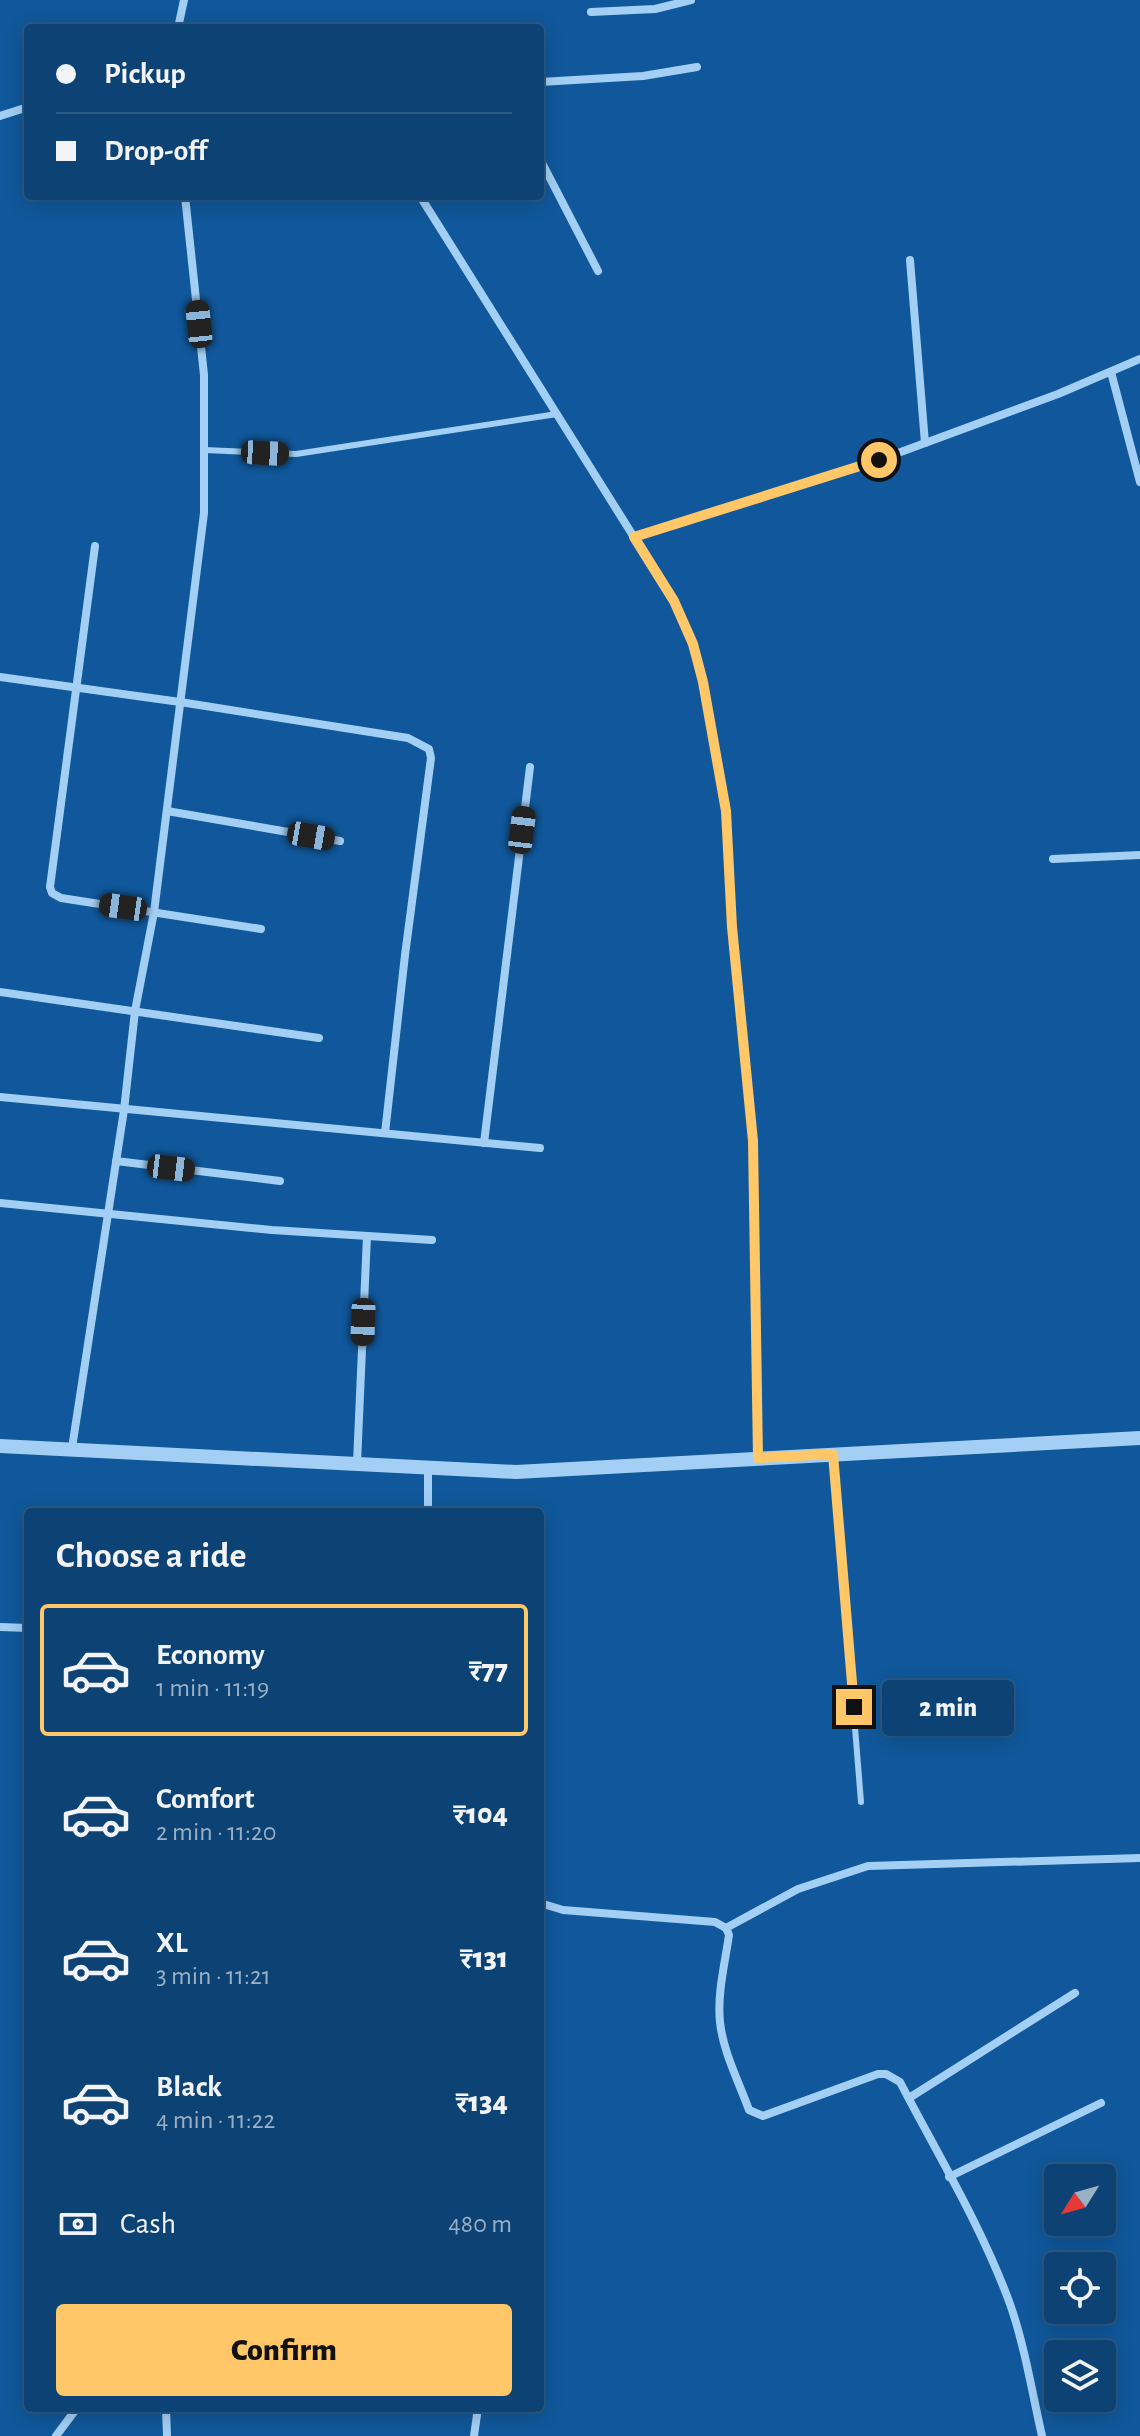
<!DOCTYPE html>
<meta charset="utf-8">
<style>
:root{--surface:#0c4274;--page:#1a4d7c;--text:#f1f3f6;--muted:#9ab0c5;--line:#2c5b86;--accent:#ffc767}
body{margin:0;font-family:"Alegreya Sans",sans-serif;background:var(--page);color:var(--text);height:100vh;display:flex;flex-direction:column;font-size:30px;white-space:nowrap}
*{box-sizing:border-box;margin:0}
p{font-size:26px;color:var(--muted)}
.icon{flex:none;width:44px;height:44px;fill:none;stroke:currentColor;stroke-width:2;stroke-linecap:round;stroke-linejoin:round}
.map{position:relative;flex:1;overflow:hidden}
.side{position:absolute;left:24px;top:1508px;width:520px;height:904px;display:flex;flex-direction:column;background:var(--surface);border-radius:8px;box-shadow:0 4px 20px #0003,0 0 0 2px var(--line)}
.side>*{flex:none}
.top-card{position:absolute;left:24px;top:24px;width:520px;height:176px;border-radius:8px;box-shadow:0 4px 20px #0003,0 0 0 2px var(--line);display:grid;align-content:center;height:176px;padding:0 32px;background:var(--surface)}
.needle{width:52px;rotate:233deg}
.buttons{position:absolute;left:1044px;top:2164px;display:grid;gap:16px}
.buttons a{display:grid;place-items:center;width:72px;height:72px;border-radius:8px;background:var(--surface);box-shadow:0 4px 20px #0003,0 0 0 2px var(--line);font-size:40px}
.end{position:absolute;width:36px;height:36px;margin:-18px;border:10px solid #ffc767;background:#111;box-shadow:0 0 0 4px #111}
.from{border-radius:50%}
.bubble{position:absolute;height:56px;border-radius:8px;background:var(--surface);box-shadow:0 4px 20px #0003,0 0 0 2px var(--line);font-size:26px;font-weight:800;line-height:56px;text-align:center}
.car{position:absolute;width:24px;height:48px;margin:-24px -12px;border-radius:10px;box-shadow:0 0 6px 2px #0007;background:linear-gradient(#222 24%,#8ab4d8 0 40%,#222 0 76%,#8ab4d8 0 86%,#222 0)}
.top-card b{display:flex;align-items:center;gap:28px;height:76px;font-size:30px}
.top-card b+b{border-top:2px solid var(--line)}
.top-card i{width:20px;height:20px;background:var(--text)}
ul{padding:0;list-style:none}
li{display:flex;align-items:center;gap:24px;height:132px;margin:0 16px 12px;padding:0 16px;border:4px solid transparent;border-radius:8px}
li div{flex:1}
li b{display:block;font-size:30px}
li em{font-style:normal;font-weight:800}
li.on{border-color:var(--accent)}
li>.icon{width:72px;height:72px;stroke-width:1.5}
h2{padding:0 32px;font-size:36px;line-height:96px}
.pay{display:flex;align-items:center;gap:20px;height:88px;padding:0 32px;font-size:30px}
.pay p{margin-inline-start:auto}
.cta{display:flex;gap:16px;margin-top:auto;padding:16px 32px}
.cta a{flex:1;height:92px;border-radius:8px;background:var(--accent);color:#111;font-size:32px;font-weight:800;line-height:92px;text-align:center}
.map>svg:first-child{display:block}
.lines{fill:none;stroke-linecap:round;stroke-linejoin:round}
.service{stroke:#a4cff4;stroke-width:6}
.minor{stroke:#a4cff4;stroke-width:8}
.tertiary{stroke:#a4cff4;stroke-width:14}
.route{stroke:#ffc767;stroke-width:10}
</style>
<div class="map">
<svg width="1140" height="2436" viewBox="0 0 1140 2436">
<rect width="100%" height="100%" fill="#10589b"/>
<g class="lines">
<!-- service -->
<g class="service">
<polyline points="204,450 296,454 557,414"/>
<polyline points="833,1455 861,1802"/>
</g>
<!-- minor -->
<g class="minor">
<polyline points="591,12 655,9 691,0"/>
<polyline points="178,28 184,0"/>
<polyline points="540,82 643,76 697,67"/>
<polyline points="0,116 28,107"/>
<polyline points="540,159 598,271"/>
<polyline points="420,196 674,601 693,644 703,682 726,811 732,927 753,1141 758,1458"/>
<polyline points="910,260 925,443"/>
<polyline points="1111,372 1140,482"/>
<polyline points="634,537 879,460 1058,394 1140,359"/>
<polyline points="95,546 50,887 52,893 61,898 261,929"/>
<polyline points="0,677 180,702 408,738 429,749 431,758 405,955 385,1133"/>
<polyline points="167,811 340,841"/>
<polyline points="1053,859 1140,855"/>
<polyline points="0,992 319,1038"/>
<polyline points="0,1097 540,1148"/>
<polyline points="484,1143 530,767"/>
<polyline points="116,1161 280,1181"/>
<polyline points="0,1203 272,1230 432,1240"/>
<polyline points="72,1448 124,1110 135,1011 154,912 204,513 204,375 185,196"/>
<polyline points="357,1463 367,1236"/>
<polyline points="428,1467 428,1512"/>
<polyline points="0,1627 28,1628"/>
<path d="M540 1903 563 1910 715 1922 726 1928 729 1935C725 1963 717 1994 720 2022 723 2052 739 2082 749 2110L763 2116 878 2074H886L900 2082C938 2155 982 2227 1010 2304 1025 2347 1032 2392 1042 2436"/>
<polyline points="726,1928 798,1889 868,1866 1140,1858"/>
<polyline points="909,2098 1075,1993"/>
<polyline points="949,2177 1101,2103"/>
<polyline points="166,2408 167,2436"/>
<polyline points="56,2436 77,2408"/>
<polyline points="474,2436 478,2408"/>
</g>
<!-- tertiary -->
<polyline class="tertiary" points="0,1446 516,1472 1140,1438"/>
</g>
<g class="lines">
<!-- route -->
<polyline class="route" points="854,1707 833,1454 758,1458 753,1141 732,927 726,811 703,682 693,644 674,601 634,537 879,460"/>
</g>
</svg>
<div class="buttons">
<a><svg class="needle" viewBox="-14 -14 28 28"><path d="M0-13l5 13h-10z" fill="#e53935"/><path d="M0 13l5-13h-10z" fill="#9ab0c5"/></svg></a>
<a><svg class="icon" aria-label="locate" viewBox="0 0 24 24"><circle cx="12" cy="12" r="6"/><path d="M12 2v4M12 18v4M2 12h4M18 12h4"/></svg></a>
<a><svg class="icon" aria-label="layers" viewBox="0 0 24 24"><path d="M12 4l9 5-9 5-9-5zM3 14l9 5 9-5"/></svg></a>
</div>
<i class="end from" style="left:879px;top:460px"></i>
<i class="end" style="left:854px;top:1707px"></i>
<div class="bubble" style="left:882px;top:1680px;width:132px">2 min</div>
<i class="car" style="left:199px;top:324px;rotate:354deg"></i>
<i class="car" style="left:265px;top:453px;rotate:93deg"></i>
<i class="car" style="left:522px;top:830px;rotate:7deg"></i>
<i class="car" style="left:311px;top:836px;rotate:100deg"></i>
<i class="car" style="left:123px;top:907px;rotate:278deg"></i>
<i class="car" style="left:171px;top:1168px;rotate:97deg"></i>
<i class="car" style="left:363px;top:1322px;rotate:182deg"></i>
<div class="top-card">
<b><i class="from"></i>Pickup</b>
<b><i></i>Drop-off</b>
</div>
<section class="side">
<h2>Choose a ride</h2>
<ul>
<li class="on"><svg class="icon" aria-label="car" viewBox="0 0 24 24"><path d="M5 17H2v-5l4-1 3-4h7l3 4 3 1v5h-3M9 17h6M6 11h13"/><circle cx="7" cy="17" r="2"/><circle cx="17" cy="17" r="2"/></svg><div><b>Economy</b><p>1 min · 11:19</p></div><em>₹77</em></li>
<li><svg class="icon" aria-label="car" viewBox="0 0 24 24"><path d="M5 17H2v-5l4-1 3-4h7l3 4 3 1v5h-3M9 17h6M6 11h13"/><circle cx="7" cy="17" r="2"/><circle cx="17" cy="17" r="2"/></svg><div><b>Comfort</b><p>2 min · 11:20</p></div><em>₹104</em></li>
<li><svg class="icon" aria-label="car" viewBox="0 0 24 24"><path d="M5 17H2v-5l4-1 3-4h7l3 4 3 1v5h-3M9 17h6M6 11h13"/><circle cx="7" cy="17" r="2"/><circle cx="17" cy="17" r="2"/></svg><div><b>XL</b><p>3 min · 11:21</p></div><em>₹131</em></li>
<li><svg class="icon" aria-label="car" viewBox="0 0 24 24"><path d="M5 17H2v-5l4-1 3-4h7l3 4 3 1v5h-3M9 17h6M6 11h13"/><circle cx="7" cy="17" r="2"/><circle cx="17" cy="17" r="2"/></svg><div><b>Black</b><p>4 min · 11:22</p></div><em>₹134</em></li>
</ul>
<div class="pay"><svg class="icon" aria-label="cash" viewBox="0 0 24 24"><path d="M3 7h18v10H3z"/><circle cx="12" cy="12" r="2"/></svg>Cash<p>480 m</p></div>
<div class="cta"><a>Confirm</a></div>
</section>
</div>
